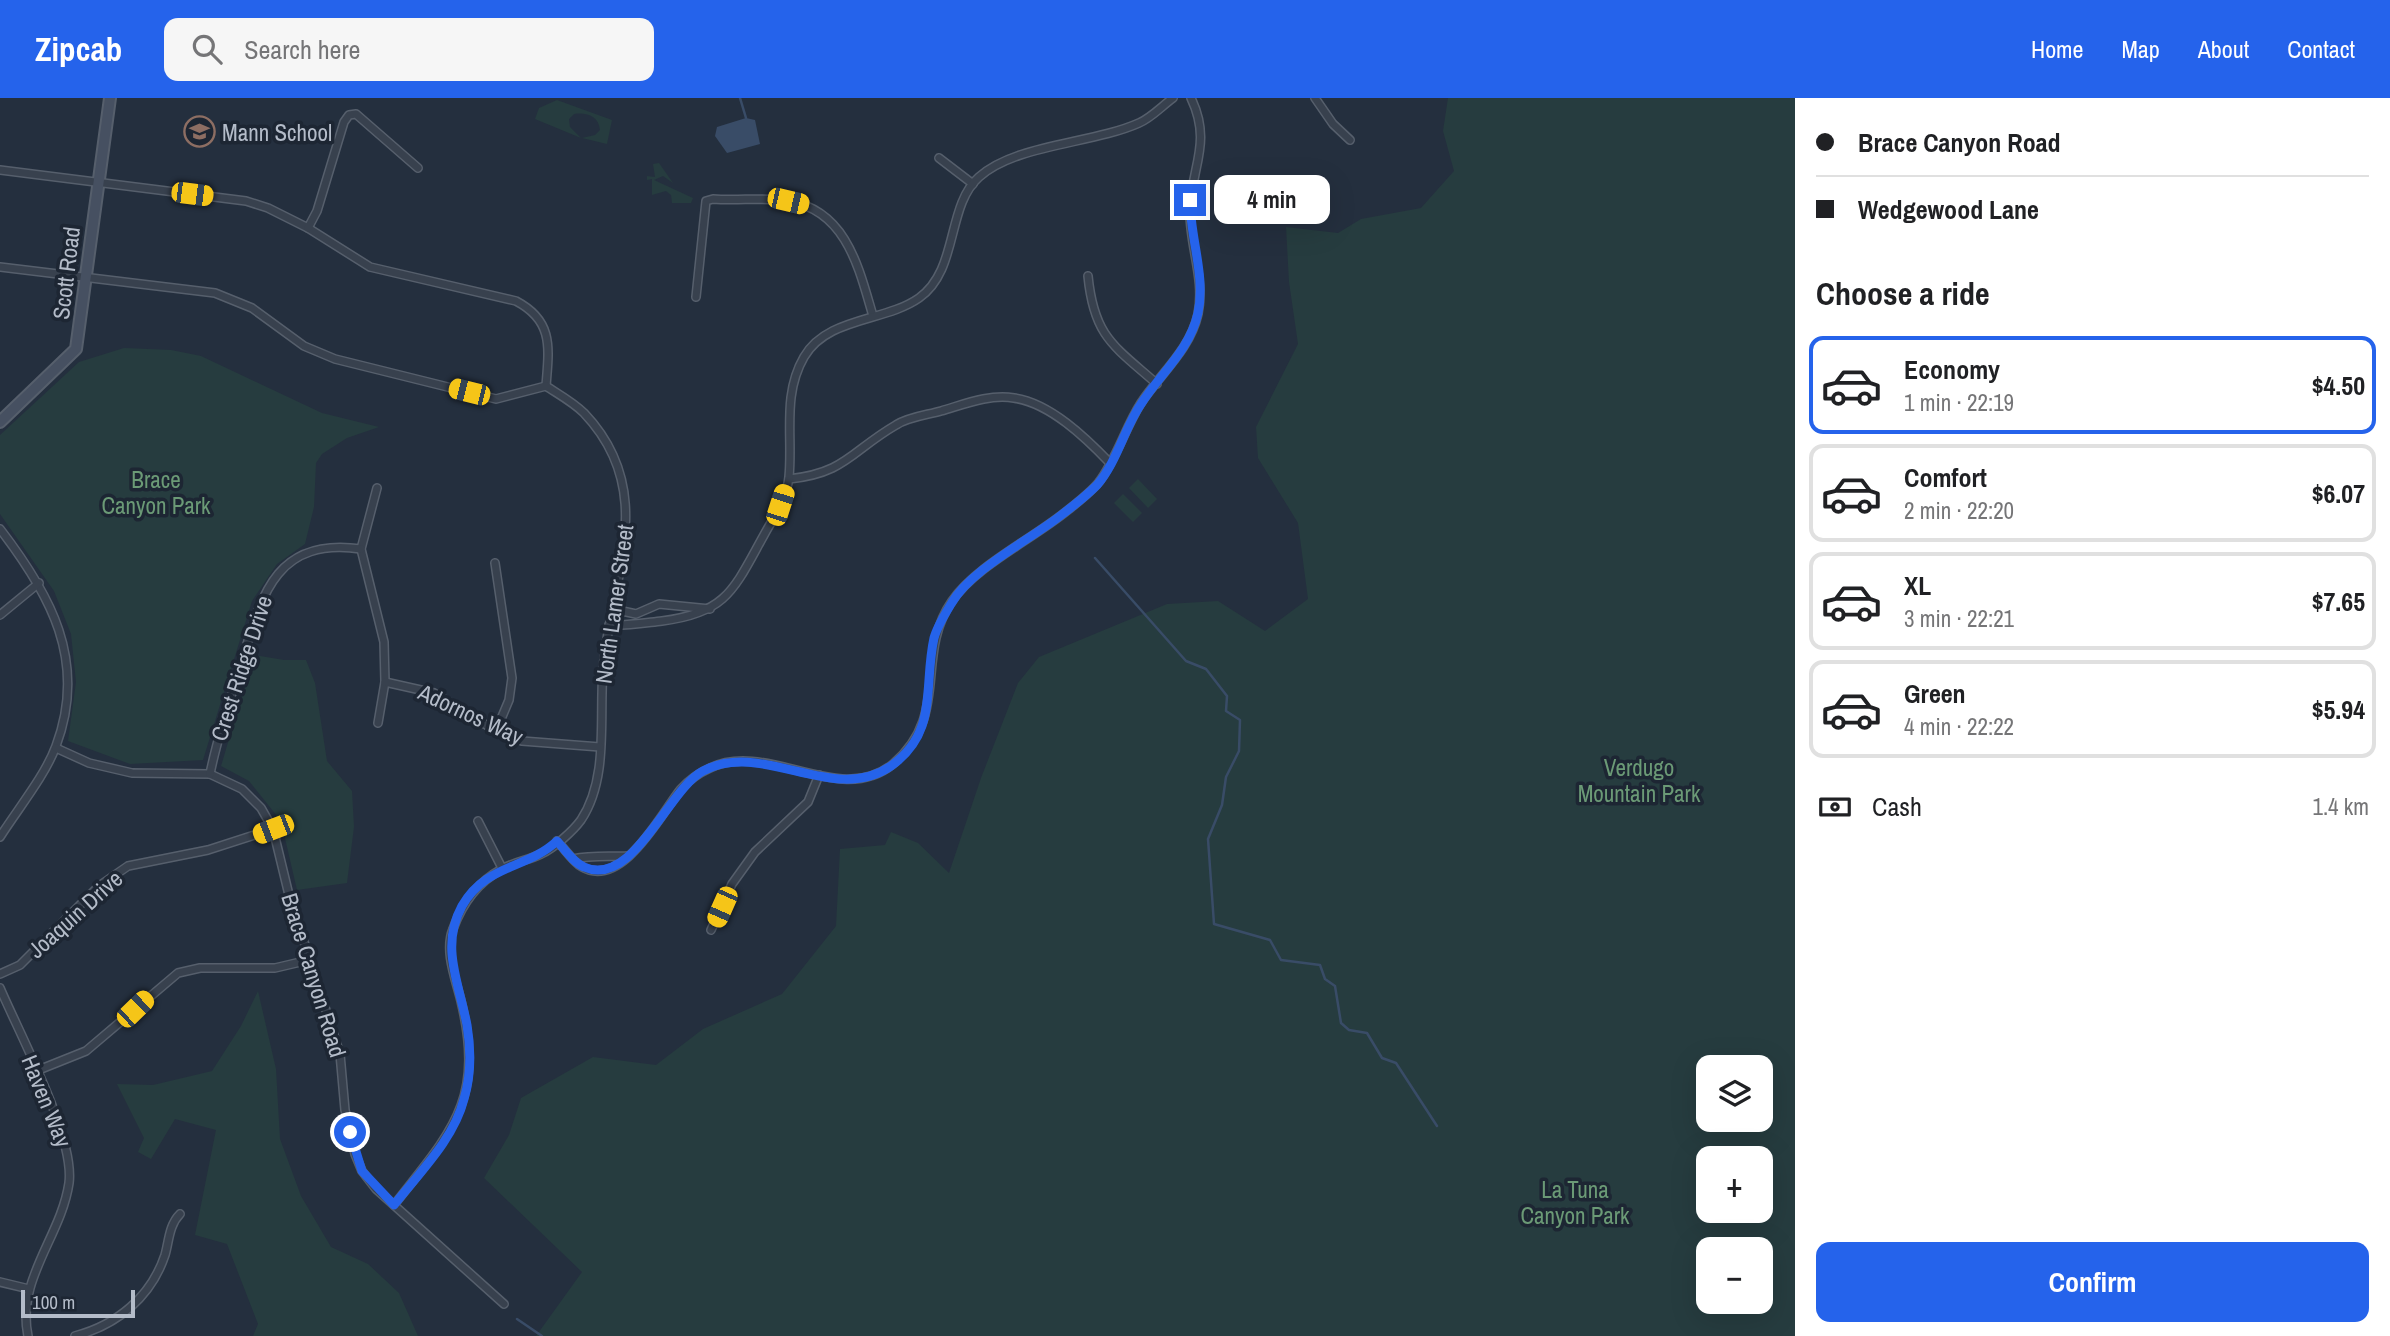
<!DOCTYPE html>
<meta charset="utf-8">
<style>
:root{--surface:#fff;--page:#f6f6f6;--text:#202124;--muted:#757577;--line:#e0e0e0;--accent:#2563eb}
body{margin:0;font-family:"Archivo Narrow",sans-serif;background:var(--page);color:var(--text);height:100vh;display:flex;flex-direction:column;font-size:26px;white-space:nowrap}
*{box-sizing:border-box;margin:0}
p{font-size:23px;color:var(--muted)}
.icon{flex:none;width:38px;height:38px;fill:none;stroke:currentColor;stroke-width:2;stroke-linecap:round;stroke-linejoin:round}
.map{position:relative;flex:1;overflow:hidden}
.side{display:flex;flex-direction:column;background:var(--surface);width:595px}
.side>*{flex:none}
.top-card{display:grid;align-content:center;height:154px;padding:0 21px;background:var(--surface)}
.fabs{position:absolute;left:1696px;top:957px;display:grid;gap:14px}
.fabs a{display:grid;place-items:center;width:77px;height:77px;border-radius:14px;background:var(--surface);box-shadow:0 7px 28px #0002;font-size:35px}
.scale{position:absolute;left:21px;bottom:18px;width:114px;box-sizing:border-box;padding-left:7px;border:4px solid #b4bcc9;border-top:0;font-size:19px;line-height:24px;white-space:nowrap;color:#b4bcc9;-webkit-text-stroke:5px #1d2633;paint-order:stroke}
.end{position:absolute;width:32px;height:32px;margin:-16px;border:9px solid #2563eb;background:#fff;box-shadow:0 0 0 4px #fff}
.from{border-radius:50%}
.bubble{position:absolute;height:49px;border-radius:14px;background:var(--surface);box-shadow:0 7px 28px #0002;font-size:23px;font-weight:800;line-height:49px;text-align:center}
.car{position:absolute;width:21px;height:42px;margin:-21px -10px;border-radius:9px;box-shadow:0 0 5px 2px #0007;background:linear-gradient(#f5c518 24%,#345 0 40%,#f5c518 0 76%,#345 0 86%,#f5c518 0)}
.top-card b{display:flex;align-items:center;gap:24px;height:66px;font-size:26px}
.top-card b+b{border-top:2px solid var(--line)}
.top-card i{width:18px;height:18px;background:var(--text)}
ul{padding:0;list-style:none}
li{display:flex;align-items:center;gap:21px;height:98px;margin:0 14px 10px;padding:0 7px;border:4px solid var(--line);border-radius:14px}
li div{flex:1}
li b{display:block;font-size:26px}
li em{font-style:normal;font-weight:800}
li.selected{border-color:var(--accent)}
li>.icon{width:63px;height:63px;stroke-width:1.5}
h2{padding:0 21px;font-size:32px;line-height:84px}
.pay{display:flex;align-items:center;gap:18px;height:77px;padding:0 21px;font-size:26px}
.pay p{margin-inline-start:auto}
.action{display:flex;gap:14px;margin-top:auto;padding:14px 21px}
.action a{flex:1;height:80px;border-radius:14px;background:var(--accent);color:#fff;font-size:28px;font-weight:800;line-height:80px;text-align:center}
header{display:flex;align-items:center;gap:42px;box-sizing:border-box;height:98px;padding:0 35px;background:var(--accent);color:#fff}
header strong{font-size:33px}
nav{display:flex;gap:38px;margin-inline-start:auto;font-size:24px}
.search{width:490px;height:63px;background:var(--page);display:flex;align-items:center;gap:18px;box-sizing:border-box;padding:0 24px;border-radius:14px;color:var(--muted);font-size:26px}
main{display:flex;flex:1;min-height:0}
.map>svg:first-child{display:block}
.green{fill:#263c3f;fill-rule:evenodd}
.water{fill:#394c67}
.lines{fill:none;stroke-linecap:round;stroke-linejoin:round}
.stream{stroke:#394c67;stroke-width:2.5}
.street-casing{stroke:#565f6c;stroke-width:10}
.secondary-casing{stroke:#565f6c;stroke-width:14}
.street{stroke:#38414e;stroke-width:7}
.secondary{stroke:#465061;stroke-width:10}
.route{stroke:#2563eb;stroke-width:9}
.labels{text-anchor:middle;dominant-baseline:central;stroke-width:7;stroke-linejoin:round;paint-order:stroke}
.poi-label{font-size:23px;fill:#b4bcc9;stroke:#1d2633;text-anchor:start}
.street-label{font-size:23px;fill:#b4bcc9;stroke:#1d2633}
.park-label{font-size:23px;fill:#6b9a76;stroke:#1d2633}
</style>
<header>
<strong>Zipcab</strong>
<div class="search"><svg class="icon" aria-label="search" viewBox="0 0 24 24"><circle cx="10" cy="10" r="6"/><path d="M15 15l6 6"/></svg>Search here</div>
<nav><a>Home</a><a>Map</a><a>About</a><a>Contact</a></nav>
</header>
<main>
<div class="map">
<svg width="1795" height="1238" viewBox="0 0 1795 1238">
<rect width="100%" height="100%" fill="#242f3e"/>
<!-- green -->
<g class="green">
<path d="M1448 0H1795V1238H536L582 1174 484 1080 509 1037 521 1000 593 959 656 967 703 931 782 896 836 828 840 751 885 747 891 734 918 745 949 775 981 680 1018 585 1039 559 1167 506 1218 503 1265 533 1308 501 1298 425 1258 360 1256 329 1298 246 1289 184 1286 129 1338 135 1361 121 1421 110 1454 73 1443 33ZM1708 970H1760V1022H1708ZM1708 1060H1760V1113H1708ZM1708 1152H1760V1204H1708Z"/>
<path d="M557 2 612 22 607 46 582 40 595 37 600 32C599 18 586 14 574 16L569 21 570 29 581 40 535 21 539 10Z"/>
<polygon points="659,65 673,85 663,78 654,82 693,100 691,105 672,105 671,97 666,93 652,97 652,81 647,82 647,78 655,79 653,66"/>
<polygon points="124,250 171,252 201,258 322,315 379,329 347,340 322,356 316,365 314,409 305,446 277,466 252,503 203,662 130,666 68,643 76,584 71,536 54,493 0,416 0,337 79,264"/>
<polygon points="1138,381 1157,401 1148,410 1129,390"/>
<polygon points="1123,396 1142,415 1133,424 1114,405"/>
<polygon points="254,557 284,562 306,562 315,585 327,663 352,693 354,729 347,785 297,792 281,723 249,683 221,668"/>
<polygon points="258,893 276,971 280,1041 301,1098 331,1149 368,1166 399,1195 418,1238 253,1238 258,1226 227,1146 195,1137 216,1032 175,1021 151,1061 138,1054 144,1040 117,986 153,987 212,973 241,928"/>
</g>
<!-- water -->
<polygon class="water" points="746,20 755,22 760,46 727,55 715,38 717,29"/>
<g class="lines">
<!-- stream -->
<g class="stream">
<polyline points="740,0 746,20"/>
<polyline points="1095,460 1186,563 1206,571 1227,598 1226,613 1240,622 1239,653 1226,679 1222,707 1208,741 1214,826 1270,842 1281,862 1320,867 1325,881 1335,888 1341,925 1349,932 1367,935 1382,960 1396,965 1437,1028"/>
<polyline points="517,1221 542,1238"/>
</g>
<defs>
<g id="street">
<polyline points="1315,0 1333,26 1350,42"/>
<polyline points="939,60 973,86"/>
<path d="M0 72 246 103 268 110 308 130 370 169 516 203C554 223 549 250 546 288"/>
<polyline points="308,130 317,113 344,24 349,17 356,16 418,70"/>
<path d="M0 169 215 195 252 210 304 248 335 261 496 301 546 288C558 296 573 304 584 315 660 395 610 481 603 572 599 620 609 680 581 722 573 733 554 750 541 756 529 762 514 764 502 771 478 784 462 806 453 831 444 853 456 882 461 903 485 1003 452 1033 394 1107"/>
<path d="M1088 178C1094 239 1114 248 1157 286"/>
<path d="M696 199 706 103 713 101C738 103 764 99 789 103 847 113 859 171 873 218"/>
<path d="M789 381C846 375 851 353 896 327 908 319 927 317 941 313 965 306 989 296 1014 300 1050 305 1086 340 1110 365"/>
<polyline points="377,390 361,451 384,544 385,584 378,625"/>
<path d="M0 431C50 496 88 563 56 648 45 678 17 712 0 739"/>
<polyline points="495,465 512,580 509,602 496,633"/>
<polyline points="613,511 636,516 659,506 710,511"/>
<polyline points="0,517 39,485"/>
<path d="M609 527C626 528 644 525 662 523 727 515 734 491 764 437 774 419 787 399 789 379 793 338 782 297 804 259 827 219 885 224 919 200 959 172 946 108 979 79 1016 46 1092 46 1139 25 1151 20 1162 8 1173 0"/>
<polyline points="385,584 434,595 496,633 522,643 600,649"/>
<polyline points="56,650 89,665 132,675 210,676 242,691 261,710 273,731 289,797 340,956 345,1012 355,1056 362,1073 376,1091 504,1206"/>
<path d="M210 676C217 641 228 607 239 573 260 504 271 438 361 451"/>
<polyline points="478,723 502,770"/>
<path d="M557 743C565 751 573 764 582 769 623 792 662 714 681 691 689 682 699 675 710 670 768 642 840 710 893 666 951 617 914 558 952 503 977 467 1033 441 1068 412 1078 404 1091 394 1099 384 1117 360 1125 330 1141 305 1160 276 1190 252 1198 216 1205 182 1190 149 1190 115 1190 70 1213 46 1191 0"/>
<path d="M573 761C592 757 608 759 628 758"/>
<polyline points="711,832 732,786 755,754 808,704 819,677"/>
<polyline points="0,876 20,867 99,788 128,768 208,752 273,731"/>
<path d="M0 890C20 937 75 1039 69 1085 61 1139 16 1181 28 1238"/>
<polyline points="36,973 86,953 178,875 200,870 275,870 309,862"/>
<polyline points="0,1184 29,1191"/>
<path d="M75 1238C117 1227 151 1199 165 1157 169 1143 169 1127 180 1116"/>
</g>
<polyline id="secondary" points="0,324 76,251 110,0"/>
</defs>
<!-- street casing -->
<use href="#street" class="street-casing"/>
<!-- secondary casing -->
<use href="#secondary" class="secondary-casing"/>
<!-- street -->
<use href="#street" class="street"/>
<!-- secondary -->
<use href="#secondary" class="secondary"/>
</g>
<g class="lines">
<!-- route -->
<path class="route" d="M350 1034 362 1073 394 1107C419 1075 454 1041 464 1001 471 978 471 951 467 927 459 885 440 848 462 808 486 766 527 771 557 743 565 752 574 765 584 769 633 791 668 691 703 673 763 641 833 708 891 668 939 634 923 589 934 540 937 529 945 516 951 506 970 472 1028 443 1060 418 1072 409 1086 398 1097 387 1117 364 1124 331 1141 306 1160 276 1190 252 1198 215 1206 178 1190 140 1190 102"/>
</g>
<!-- icons -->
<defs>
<symbol id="school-ring" viewBox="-11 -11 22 22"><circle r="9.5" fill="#1d2633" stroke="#8d6e63" stroke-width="1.5"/><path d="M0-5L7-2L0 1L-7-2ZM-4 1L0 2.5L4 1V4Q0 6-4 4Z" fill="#8d6e63"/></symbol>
</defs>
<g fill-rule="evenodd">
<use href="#school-ring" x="182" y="16" width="35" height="35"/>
</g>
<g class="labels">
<!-- poi labels -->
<g class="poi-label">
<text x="222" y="34">Mann School</text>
</g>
<!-- street labels -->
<g class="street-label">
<text transform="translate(66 175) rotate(-83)">Scott Road</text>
<text transform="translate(614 506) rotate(-82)">North Lamer Street</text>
<text transform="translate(241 570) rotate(-72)">Crest Ridge Drive</text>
<text transform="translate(471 616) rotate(25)">Adornos Way</text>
<text transform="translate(75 816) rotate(-42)">Joaquin Drive</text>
<text transform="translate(314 877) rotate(73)">Brace Canyon Road</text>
<text transform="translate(47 1003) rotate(68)">Haven Way</text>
</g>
<!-- park labels -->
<g class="park-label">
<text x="156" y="381">Brace<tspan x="156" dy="26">Canyon Park</tspan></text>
<text x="1639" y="669">Verdugo<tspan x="1639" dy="26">Mountain Park</tspan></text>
<text x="1575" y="1091">La Tuna<tspan x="1575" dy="26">Canyon Park</tspan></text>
</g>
</g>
</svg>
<div class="fabs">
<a><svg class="icon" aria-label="layers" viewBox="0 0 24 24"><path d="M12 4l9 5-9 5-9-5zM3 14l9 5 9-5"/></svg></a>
<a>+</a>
<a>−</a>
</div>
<div class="scale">100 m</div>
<i class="end from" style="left:350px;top:1034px"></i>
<i class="end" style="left:1190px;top:102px"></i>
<div class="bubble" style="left:1214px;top:77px;width:116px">4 min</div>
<i class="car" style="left:192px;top:96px;rotate:97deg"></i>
<i class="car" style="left:788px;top:103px;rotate:103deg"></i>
<i class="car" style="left:469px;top:294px;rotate:284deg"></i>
<i class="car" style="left:780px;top:407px;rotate:18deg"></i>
<i class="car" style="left:273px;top:731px;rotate:249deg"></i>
<i class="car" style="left:722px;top:809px;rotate:204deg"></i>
<i class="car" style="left:135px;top:911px;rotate:46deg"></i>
</div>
<section class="side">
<div class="top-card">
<b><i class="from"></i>Brace Canyon Road</b>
<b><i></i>Wedgewood Lane</b>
</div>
<h2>Choose a ride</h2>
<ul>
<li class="selected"><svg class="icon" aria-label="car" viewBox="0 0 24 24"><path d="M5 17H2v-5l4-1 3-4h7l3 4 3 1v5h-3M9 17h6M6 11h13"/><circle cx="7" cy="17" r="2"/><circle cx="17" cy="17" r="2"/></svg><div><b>Economy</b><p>1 min · 22:19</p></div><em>$4.50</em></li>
<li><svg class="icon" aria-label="car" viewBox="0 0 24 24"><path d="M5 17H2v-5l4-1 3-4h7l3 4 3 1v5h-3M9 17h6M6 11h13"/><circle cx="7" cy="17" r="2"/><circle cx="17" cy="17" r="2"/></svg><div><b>Comfort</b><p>2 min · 22:20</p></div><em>$6.07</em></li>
<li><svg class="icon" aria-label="car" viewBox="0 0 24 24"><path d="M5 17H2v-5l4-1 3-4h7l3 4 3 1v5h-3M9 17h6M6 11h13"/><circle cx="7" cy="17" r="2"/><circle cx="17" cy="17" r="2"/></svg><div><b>XL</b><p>3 min · 22:21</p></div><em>$7.65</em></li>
<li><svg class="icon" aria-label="car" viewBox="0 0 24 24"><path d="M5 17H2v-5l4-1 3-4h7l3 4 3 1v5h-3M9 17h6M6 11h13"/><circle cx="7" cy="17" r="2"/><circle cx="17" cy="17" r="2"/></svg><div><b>Green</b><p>4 min · 22:22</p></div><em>$5.94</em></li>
</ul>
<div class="pay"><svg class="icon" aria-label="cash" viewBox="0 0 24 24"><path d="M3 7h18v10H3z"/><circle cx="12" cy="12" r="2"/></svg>Cash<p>1.4 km</p></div>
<div class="action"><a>Confirm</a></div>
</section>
</main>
